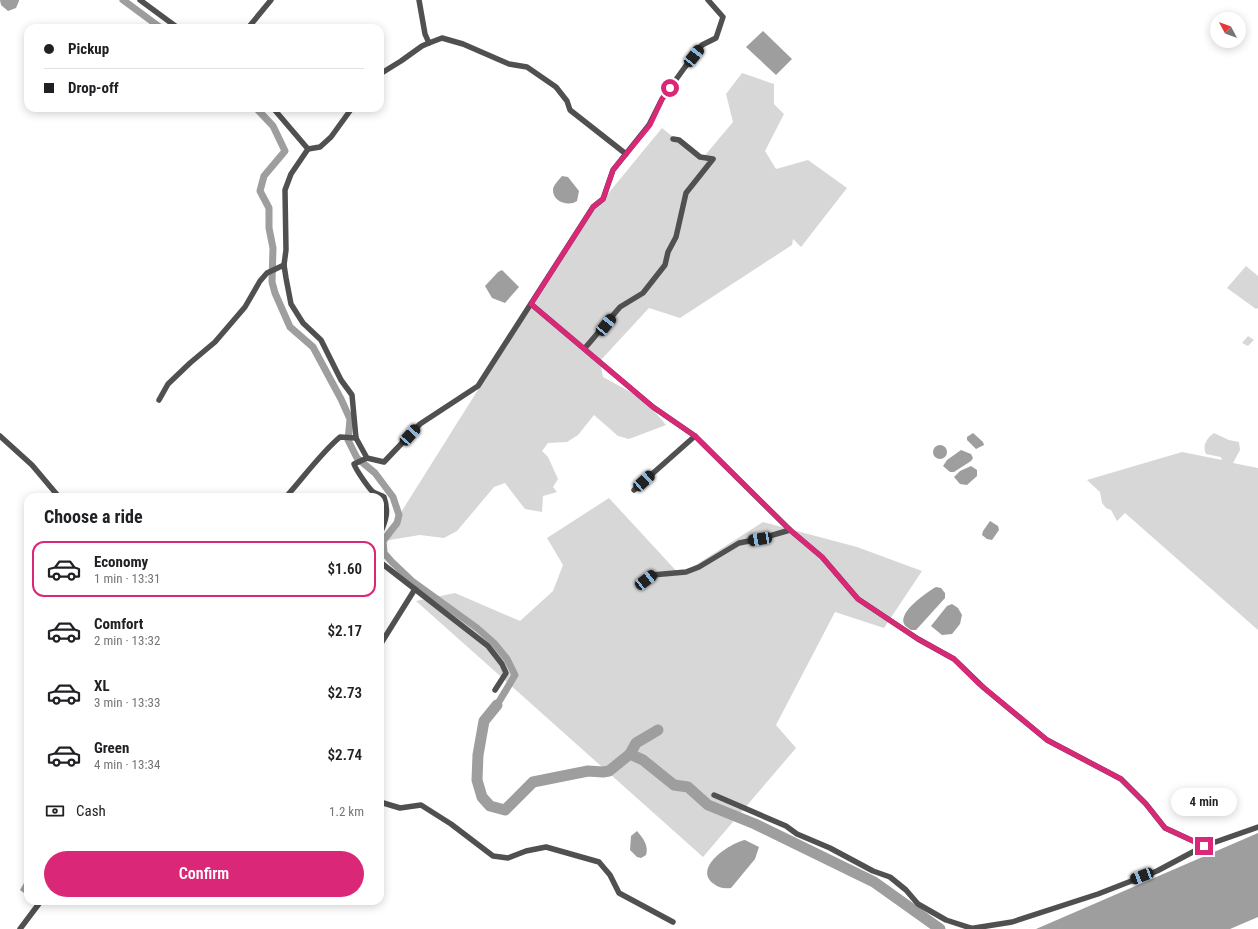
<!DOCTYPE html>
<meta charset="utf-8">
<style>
:root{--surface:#fff;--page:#f6f6f6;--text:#202124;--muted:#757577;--line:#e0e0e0;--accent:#db2777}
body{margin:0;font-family:"Roboto Condensed",sans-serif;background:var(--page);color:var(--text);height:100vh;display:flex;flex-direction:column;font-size:15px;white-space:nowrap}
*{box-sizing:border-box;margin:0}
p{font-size:13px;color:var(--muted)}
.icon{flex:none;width:22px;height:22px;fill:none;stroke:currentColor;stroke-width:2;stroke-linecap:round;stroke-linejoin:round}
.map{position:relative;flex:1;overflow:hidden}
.panel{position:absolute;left:24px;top:493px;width:360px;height:412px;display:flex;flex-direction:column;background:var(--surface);border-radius:12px;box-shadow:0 2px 10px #0003}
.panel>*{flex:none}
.guide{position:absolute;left:24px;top:24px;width:360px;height:88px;border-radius:12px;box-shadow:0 2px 10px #0003;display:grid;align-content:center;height:88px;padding:0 20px;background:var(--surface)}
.needle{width:26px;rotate:311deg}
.tools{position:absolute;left:1210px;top:12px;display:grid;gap:8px}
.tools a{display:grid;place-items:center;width:36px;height:36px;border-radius:50%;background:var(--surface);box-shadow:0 2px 10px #0003;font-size:20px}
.end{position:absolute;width:18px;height:18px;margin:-9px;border:5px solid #db2777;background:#fff;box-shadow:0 0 0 2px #fff}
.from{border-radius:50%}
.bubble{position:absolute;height:28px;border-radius:14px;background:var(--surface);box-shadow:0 2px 10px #0003;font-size:13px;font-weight:600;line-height:28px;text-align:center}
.car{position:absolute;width:12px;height:24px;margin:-12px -6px;border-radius:5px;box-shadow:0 0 3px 1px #0007;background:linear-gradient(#222 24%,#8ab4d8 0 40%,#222 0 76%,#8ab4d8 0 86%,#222 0)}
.guide b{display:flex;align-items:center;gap:14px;height:38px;font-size:15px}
.guide b+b{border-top:1px solid var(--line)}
.guide i{width:10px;height:10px;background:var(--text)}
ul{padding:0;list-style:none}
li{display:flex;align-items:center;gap:12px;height:56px;margin:0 8px 6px;padding:0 12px;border:2px solid transparent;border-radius:12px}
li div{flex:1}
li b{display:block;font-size:15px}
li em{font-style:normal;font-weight:600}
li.on{border-color:var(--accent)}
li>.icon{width:36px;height:36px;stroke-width:1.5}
h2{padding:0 20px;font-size:18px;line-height:48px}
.pay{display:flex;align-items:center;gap:10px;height:44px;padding:0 20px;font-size:15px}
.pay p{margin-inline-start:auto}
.action{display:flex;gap:8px;margin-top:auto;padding:8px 20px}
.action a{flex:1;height:46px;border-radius:24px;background:var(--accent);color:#fff;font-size:16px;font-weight:600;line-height:46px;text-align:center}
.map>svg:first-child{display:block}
.green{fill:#d7d7d7}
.water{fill:#9e9e9e}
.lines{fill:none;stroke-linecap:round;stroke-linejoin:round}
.canal{stroke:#9e9e9e;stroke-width:7}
.river{stroke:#9e9e9e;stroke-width:11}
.street{stroke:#505050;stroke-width:5.5}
.route{stroke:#db2777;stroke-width:5}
</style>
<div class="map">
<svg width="1258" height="929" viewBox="0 0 1258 929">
<rect width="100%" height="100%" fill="#fff"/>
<!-- green -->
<g class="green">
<polygon points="742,73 774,84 774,104 784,114 765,151 776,169 808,160 847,188 801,247 793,239 792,245 680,318 649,308 600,361 603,377 645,400 666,425 629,439 618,436 594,415 578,435 567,442 548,443 542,451 548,457 558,479 553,487 557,492 543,496 542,512 525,509 505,483 494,487 457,531 444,538 420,535 383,541 579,229 662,128 701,160 733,122 726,94"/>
<polygon points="1246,266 1258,276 1258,308 1256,309 1227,288"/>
<polygon points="1248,336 1254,340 1248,346 1242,343"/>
<path d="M1214 433 1229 440 1239 442 1240 450 1233 463 1258 468V630L1125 513 1117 521 1111 510 1106 508 1102 503 1100 492 1087 480 1182 452 1222 460 1221 457 1206 454C1202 445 1207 438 1214 433Z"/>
<polygon points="609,498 680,575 763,522 857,547 922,571 884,628 835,612 776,725 796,748 703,857 416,601 455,593 520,621 553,591 563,565 547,538"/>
</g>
<!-- water -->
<g class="water">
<polygon points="0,0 19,0 19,1 16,8 8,11 1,5"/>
<polygon points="763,31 792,59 776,75 746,47"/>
<path d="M562 176 568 177 579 191 577 201C569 207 552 202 553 189 554 184 559 180 562 176Z"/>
<polygon points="502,270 519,287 505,303 492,298 485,286 498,272"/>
<polygon points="973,433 983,442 984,445 976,449 967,440 967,437"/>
<circle cx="940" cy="452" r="7"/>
<polygon points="961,450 971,454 973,458 971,461 954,472 950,472 943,466 947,460"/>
<polygon points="971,466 977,470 977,476 967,485 960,484 954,477 960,471"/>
<polygon points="990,521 998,526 999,530 992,540 987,539 982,535 983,531"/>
<path d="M936 587 941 588 945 593V598L916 630H911C908 628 905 626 904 624 898 612 927 592 936 587Z"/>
<polygon points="952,604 958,608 962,615 960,624 952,634 942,635 931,626 947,606"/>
<path d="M637 831C643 838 649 846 646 855L641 858 637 857 630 850 631 836Z"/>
<polygon points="1258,833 1258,917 1230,929 1036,929"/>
<path d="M745 840 759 847 755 859 731 888C724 889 719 888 714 884 692 868 730 843 745 840Z"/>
<polygon points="28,881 28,896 20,890 24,883"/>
</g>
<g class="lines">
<!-- canal -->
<g class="canal">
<polyline points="123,0 161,28"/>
<polyline points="256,108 273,126 285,151 264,176 260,191 269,208 269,228 273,248 272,282 275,293 290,327 313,347 341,399 350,419 348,440 357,458 375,473 393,497 399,515 397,523 383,541 384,553 392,562 412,581 477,628 494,643 507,659 515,675 497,705"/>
</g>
<!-- river -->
<g class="river">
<polyline points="497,705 484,721 478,755 477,780 482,797 490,806 505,810 533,782 588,771 603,772 609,771 630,754 643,760 674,785 688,787 708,805 755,824 874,882 940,929"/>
<polyline points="630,754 636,743 658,730"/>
</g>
<!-- street -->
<g class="street">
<polyline points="140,0 178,28"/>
<polyline points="248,28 271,0"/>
<polyline points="429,43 442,38 463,44 509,64 527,67 556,87 567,101 570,110 626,154"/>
<polyline points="380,74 401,61 422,46 429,43 425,34 419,0"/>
<polyline points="273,108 308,149 291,174 285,190 286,250 284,265 286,278 291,304 303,323 321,340 341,380 352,395 356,438 367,458 384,462 420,424 478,386 593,207 603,199 613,170 649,125 662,99 685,67 702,45 716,38 723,17 708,0"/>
<polyline points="308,149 320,147 331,137 352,108"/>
<polyline points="531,304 653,407 695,436 790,530 822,557 858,599 918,639 954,659 984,688 1047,740 1121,779 1146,804 1165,828 1204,846"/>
<polyline points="585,348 620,307 643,293 665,265 668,252 676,237 686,193 713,159 700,157 679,140 673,139"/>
<polyline points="159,400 168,384 190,363 215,342 245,307 260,281 267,273 284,265"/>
<polyline points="0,436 32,465 59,497"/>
<path d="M367 458 354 464C356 470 368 487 372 491 375 494 381 495 384 497 389 512 386 520 380 534"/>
<polyline points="634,490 695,436"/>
<path d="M286 497C304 477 320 454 340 437L356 438"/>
<polyline points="380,562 488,646 502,664 506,673 495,690"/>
<polyline points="639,586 652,575 686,572 699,567 739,543 759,539 790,530"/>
<polyline points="380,645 415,589"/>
<polyline points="714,795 786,826 797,834 830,848 873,871 890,877 906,890 918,904 946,920 971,928"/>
<polyline points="380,802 400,808 421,805 451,824 493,856 508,858 526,851 546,847 599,862 610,875 619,893 673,922"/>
<polyline points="20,929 41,901"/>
<polyline points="968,929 1012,922 1098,894 1157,871 1204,846 1258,827"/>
</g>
</g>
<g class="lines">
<!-- route -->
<polyline class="route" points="670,88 662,99 650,125 613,170 603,199 593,207 531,304 653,407 695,436 790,530 822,557 858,599 918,639 954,659 977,682 1047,740 1121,779 1146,804 1165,828 1204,846"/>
</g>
</svg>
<div class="tools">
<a><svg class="needle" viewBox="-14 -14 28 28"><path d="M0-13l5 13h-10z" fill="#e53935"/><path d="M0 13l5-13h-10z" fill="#757577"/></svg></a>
</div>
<i class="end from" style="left:670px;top:88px"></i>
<i class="end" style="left:1204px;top:846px"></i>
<div class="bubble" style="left:1171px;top:788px;width:66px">4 min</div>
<i class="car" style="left:694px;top:56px;rotate:38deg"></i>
<i class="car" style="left:606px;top:325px;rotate:39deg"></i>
<i class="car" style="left:410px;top:435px;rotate:42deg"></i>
<i class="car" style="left:644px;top:481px;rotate:48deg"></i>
<i class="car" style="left:760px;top:539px;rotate:260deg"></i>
<i class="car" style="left:646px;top:580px;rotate:52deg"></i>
<i class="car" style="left:1142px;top:876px;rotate:249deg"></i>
<div class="guide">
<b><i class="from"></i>Pickup</b>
<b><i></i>Drop-off</b>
</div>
<section class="panel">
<h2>Choose a ride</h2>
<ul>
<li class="on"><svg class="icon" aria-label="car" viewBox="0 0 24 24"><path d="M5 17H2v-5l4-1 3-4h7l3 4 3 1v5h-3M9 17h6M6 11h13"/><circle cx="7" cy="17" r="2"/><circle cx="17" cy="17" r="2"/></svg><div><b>Economy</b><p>1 min · 13:31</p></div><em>$1.60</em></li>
<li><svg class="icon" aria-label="car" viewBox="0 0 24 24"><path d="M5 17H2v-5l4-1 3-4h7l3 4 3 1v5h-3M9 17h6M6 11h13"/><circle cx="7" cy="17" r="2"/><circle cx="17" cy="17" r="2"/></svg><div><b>Comfort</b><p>2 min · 13:32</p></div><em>$2.17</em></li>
<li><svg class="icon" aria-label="car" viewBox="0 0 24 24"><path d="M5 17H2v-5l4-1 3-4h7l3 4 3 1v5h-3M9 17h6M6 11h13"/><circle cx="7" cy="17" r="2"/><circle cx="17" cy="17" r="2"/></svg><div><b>XL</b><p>3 min · 13:33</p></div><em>$2.73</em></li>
<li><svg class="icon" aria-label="car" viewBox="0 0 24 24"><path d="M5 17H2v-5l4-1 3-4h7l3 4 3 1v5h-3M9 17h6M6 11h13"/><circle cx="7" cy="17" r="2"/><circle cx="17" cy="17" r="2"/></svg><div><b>Green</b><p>4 min · 13:34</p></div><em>$2.74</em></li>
</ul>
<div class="pay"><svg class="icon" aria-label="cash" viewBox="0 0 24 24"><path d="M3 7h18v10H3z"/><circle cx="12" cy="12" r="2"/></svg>Cash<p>1.2 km</p></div>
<div class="action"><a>Confirm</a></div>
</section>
</div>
